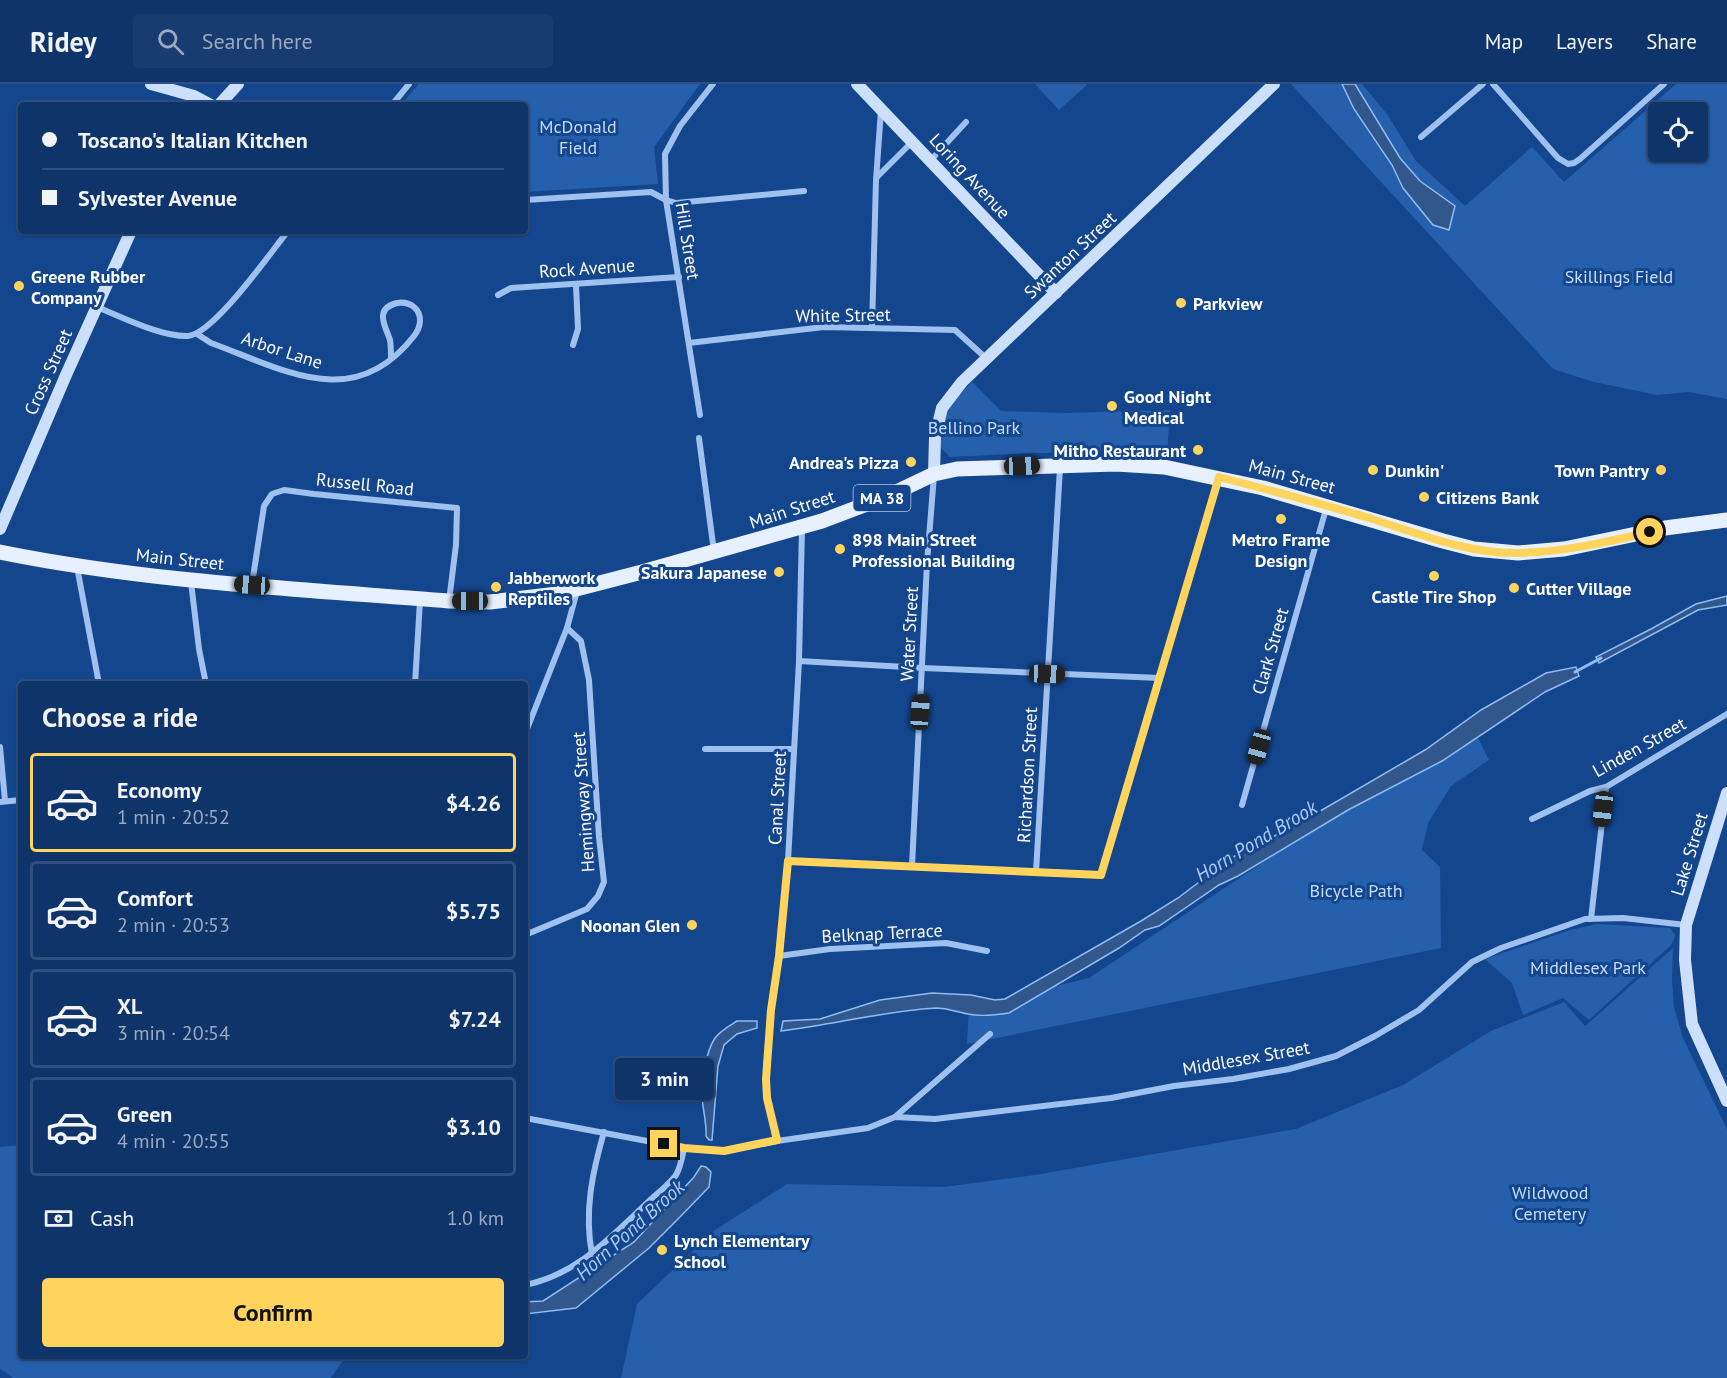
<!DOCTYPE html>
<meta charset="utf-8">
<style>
:root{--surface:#0f346a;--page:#183c70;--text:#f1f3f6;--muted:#9baac1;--line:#2f4f7e;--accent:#ffd45d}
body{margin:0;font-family:"PT Sans",sans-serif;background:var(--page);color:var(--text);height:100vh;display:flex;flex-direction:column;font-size:22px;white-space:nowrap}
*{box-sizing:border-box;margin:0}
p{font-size:20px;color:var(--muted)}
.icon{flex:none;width:33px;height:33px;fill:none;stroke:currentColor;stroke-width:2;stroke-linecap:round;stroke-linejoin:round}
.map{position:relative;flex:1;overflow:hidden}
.sheet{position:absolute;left:18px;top:597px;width:510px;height:678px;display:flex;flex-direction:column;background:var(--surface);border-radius:6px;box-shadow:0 2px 4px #0004,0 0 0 2px var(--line)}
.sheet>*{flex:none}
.top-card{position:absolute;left:18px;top:18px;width:510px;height:132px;border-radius:6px;box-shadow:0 2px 4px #0004,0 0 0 2px var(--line);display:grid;align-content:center;height:132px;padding:0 24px;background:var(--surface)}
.fabs{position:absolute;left:1648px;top:18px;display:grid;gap:12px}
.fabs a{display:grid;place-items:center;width:60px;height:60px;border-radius:6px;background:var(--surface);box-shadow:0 2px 4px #0004,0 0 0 2px var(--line);font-size:30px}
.end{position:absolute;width:27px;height:27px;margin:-14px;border:8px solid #ffd45d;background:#111;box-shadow:0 0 0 3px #111}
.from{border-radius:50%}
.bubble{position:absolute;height:42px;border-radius:6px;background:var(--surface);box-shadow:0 2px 4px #0004,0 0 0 2px var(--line);font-size:20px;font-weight:600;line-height:42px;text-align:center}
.car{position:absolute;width:18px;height:36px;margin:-18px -9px;border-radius:8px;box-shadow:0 0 4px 2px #0007;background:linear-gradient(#222 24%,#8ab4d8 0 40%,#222 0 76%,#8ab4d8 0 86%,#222 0)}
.top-card b{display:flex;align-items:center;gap:21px;height:57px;font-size:22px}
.top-card b+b{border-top:2px solid var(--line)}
.top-card i{width:15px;height:15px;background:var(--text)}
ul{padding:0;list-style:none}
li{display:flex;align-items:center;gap:18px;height:99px;margin:0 12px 9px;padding:0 12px;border:3px solid var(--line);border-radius:6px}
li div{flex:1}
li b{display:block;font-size:22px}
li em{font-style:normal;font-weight:600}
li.current{border-color:var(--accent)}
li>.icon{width:54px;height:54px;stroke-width:1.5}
h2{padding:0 24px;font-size:27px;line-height:72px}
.pay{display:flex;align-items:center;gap:15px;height:66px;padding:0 24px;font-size:22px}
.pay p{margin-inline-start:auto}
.cta{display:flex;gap:12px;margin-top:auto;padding:12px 24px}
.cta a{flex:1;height:69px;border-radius:6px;background:var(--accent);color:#111;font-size:24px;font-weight:600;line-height:69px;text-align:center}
header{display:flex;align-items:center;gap:36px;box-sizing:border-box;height:84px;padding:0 30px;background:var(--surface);border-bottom:2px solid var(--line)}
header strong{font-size:28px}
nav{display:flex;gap:33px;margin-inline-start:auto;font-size:21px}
.search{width:420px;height:54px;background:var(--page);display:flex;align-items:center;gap:15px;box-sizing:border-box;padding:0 21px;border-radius:6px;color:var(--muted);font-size:22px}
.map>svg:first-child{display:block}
.green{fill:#265fac;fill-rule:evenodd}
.water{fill:#32578c;stroke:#90bcf3;stroke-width:1.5}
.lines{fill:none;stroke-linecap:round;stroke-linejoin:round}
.stream{stroke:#90bcf3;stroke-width:3}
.street{stroke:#9ec1f0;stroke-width:6}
.secondary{stroke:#ccdffb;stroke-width:12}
.primary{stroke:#e7f0ff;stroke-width:15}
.route{stroke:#ffd45d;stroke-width:8}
.poi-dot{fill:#ffd45d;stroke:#14468d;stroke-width:2}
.labels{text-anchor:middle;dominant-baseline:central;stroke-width:6;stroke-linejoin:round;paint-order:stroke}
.shield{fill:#14468d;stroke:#b8c8dd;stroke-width:1.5}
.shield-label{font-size:16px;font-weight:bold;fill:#fff}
.park-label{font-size:18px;fill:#c5dcfc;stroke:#14468d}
.street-label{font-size:18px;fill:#fff;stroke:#14468d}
.poi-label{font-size:18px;font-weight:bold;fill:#fff;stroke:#14468d;text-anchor:start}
.water-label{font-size:20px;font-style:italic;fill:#aacbf8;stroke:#14468d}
</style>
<header>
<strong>Ridey</strong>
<div class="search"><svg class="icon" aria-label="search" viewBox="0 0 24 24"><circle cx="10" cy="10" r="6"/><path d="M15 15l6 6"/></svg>Search here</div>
<nav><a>Map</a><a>Layers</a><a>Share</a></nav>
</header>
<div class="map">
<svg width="1727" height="1294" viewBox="0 0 1727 1294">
<rect width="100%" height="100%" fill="#14468d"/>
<!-- green -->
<g class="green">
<polygon points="419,0 700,0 654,63 658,100 525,108 525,21 401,21"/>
<polygon points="1035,0 1086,0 1087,1 1059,26"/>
<path d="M1291 0H1362L1387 30 1416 77 1465 122 1532 63 1564 98 1676 0H1727V315L1689 308 1657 311 1594 298 1553 285ZM1659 28H1698V68H1659Z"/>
<polygon points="972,298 1001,327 1067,329 1170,326 1167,371 1118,369 1031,369 950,373 942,365 940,360 945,332 948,323"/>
<polygon points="1470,638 1489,676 1451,702 1428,739 1422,766 1440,783 1441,864 967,960 969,923 1089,894 1369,708"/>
<polygon points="1597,840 1670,844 1675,851 1672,860 1589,936 1563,914 1523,931 1512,899 1485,875 1570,846"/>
<polygon points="1673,864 1672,896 1674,923 1683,954 1727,1045 1727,1294 621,1294 637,1220 715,1146 787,1100 943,1103 1035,1091 1296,1045 1403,1001 1491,947 1564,918 1585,942"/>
<polygon points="21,1061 21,1272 346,1272 331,1294 13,1294 0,1285 0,1063"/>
</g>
<!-- water -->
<g class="water">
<polygon points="1342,0 1355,0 1400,74 1420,97 1455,122 1449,146 1433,141 1403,104 1392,81 1354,25"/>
<polygon points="1727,512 1727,521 1698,526 1599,579 1596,573 1651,545 1696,520"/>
<path d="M1576 583 1579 592 1545 608 1442 677 1348 726 1238 792 1219 801 1159 842 1145 846 1119 864 1009 929C996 931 981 933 968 930 957 928 947 924 936 924 883 927 833 941 781 947L783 937 820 935 880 916 932 909 971 911 995 916 1005 915 1141 837 1178 814 1231 774 1298 740 1425 666 1481 626 1546 589Z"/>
<path d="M737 937H757V944L737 950 724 961 718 982 712 1056H709L706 1052C707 1038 702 1024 702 1010 702 993 706 968 715 954 720 947 729 942 737 937Z"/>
<polygon points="701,1082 706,1083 711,1088 709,1103 677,1136 649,1164 576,1224 525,1230 525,1218 543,1217 634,1158 694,1093"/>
</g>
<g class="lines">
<!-- stream -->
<polyline class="stream" points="1575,588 1601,574"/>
<!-- street -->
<g class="street">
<polyline points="1493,0 1558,74 1568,80 1574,79 1580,75 1664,0"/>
<polyline points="392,21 409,0"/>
<polyline points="1421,53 1483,0"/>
<polyline points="931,76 966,38"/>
<polyline points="877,93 912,58"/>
<polyline points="525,116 651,108 666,116 676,119 804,107"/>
<polyline points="498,211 511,204 679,193"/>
<path d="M97 223C122 233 161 253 188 252 214 250 270 169 288 147"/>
<polyline points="872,244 876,96 881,26"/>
<path d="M197 250 211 259C285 286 354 329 414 252 421 243 423 231 414 223 409 219 403 218 397 219 373 225 386 243 390 256 391 262 391 268 391 275"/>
<polyline points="689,259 824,243 955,246 987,275"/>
<polyline points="573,261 578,245 576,201"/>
<polyline points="700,331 666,116 665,70 680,42 713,0"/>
<polyline points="699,354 714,468"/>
<polyline points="77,483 99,600"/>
<polyline points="191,498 199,565 206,600"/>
<polyline points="252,500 264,422 272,410 284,406 314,410 457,424 456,461 449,517"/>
<polyline points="799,577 923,584 1160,594"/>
<polyline points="415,600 420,517"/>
<polyline points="525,650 567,544 577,507"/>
<polyline points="0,663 5,717"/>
<polyline points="705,665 794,665"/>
<polyline points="0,718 21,716"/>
<polyline points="1242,721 1326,425"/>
<polyline points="1532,735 1590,707 1606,703 1727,630"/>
<polyline points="788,777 1101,791 1218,396"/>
<polyline points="912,782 927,479 934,391"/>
<polyline points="1036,788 1060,384"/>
<polyline points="1591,835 1606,703"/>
<polyline points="525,851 587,825 598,812 604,798 599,753 589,596 581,557 567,544"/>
<polyline points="779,872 830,865 946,859 987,867"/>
<polyline points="896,1032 990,950"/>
<polyline points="525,1034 684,1064 724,1067 777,1057 868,1044 895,1033 935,1035 1111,1014 1174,1002 1233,995 1289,985 1336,972 1375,952 1419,926 1472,878 1501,864 1585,835 1623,834 1686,841"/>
<polyline points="777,1057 767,1014 766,995 771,926 779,872 788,777 799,577 802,444"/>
<path d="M592 1170C584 1128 592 1090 604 1048"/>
<path d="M525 1201C576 1191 610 1154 646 1120 656 1110 668 1102 676 1091 681 1082 682 1074 684 1064"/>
</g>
<!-- secondary -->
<g class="secondary">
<polyline points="151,0 194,12 211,21"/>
<polyline points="857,0 1056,209"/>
<polyline points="219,21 238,0"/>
<polyline points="934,390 935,353 942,324 962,298 1274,0"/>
<polyline points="0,445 66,291 131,147"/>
<polyline points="1727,709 1686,841 1685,876 1692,940 1727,1017"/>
</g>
<!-- primary -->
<path class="primary" d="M0 468C148 498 299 505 449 517L490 518 557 510 642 488 822 437 888 412 934 390 957 385 1116 380 1164 383 1263 404 1443 457 1474 465 1518 469 1564 465 1665 444 1727 436"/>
</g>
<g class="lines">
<!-- route -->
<path class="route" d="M664 1060 684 1064 724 1067 777 1056 767 1014 766 995 771 926 779 872 788 777 1101 791 1219 393C1269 406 1319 419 1369 434 1417 449 1467 470 1519 469 1563 468 1607 458 1650 448"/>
</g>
<!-- markers -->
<g class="poi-dot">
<circle cx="19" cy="202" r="6"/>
<circle cx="1181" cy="219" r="6"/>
<circle cx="1112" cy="322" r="6"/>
<circle cx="1198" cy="366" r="6"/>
<circle cx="911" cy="378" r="6"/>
<circle cx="1373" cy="386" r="6"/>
<circle cx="1661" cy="386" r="6"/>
<circle cx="1424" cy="413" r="6"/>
<circle cx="1281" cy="435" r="6"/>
<circle cx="840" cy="465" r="6"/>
<circle cx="779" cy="488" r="6"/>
<circle cx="1434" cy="492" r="6"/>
<circle cx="496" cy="503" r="6"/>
<circle cx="1514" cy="504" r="6"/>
<circle cx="692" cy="841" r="6"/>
<circle cx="662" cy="1166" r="6"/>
</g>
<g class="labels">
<!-- shield labels -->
<rect class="shield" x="853.5" y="401" width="57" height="26" rx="4.5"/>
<g class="shield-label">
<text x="882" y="414">MA 38</text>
</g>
<!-- park labels -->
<g class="park-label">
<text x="578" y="42">McDonald<tspan x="578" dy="21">Field</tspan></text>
<text x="1619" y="192">Skillings Field</text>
<text x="974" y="343">Bellino Park</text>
<text x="1356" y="806">Bicycle Path</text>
<text x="1588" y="883">Middlesex Park</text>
<text x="1550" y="1108">Wildwood<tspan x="1550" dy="21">Cemetery</tspan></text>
</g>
<!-- street labels -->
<g class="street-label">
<text transform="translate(970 92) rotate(47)">Loring Avenue</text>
<text transform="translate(688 157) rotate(81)">Hill Street</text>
<text transform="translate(1070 171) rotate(-43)">Swanton Street</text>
<text transform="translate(587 184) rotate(-4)">Rock Avenue</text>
<text transform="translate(843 231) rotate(-1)">White Street</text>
<text transform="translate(282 266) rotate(18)">Arbor Lane</text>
<text transform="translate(48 288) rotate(-66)">Cross Street</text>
<text transform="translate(1292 392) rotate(15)">Main Street</text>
<text transform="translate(365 400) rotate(6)">Russell Road</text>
<text transform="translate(792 425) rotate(-18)">Main Street</text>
<text transform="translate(180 475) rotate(6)">Main Street</text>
<text transform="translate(909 550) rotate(-87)">Water Street</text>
<text transform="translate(1270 567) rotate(-74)">Clark Street</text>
<text transform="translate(1639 663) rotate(-29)">Linden Street</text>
<text transform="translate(1027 691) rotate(-87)">Richardson Street</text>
<text transform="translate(777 714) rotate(-87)">Canal Street</text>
<text transform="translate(583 718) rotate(-94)">Hemingway Street</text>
<text transform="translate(1689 770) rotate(-73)">Lake Street</text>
<text transform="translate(882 849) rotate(-3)">Belknap Terrace</text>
<text transform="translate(1246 974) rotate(-10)">Middlesex Street</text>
</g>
<!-- poi labels -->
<g class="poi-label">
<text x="31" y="192">Greene Rubber<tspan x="31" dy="21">Company</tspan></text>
<text x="1193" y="219">Parkview</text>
<text x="1124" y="312">Good Night<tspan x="1124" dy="21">Medical</tspan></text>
<text x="1186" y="366" text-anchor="end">Mitho Restaurant</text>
<text x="899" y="378" text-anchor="end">Andrea's Pizza</text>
<text x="1385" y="386">Dunkin'</text>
<text x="1649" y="386" text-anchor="end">Town Pantry</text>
<text x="1436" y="413">Citizens Bank</text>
<text x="852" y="455">898 Main Street<tspan x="852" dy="21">Professional Building</tspan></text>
<text x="1281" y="455" text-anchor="middle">Metro Frame<tspan x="1281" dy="21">Design</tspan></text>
<text x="767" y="488" text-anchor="end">Sakura Japanese</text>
<text x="508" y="493">Jabberwork<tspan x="508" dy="21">Reptiles</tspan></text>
<text x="1526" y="504">Cutter Village</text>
<text x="1434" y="512" text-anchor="middle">Castle Tire Shop</text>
<text x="680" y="841" text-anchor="end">Noonan Glen</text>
<text x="674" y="1156">Lynch Elementary<tspan x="674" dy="21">School</tspan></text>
</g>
<!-- water labels -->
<g class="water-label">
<text transform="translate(1256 757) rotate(-31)">Horn Pond Brook</text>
<text transform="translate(630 1146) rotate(-42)">Horn Pond Brook</text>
</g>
</g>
</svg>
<div class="fabs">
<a><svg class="icon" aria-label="locate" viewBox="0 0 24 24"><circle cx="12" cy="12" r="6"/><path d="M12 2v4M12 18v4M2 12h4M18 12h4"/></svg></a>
</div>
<i class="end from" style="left:1650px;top:448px"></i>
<i class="end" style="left:664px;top:1060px"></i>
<div class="bubble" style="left:615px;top:974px;width:99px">3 min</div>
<i class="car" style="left:1022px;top:382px;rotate:88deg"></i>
<i class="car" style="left:252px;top:501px;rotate:274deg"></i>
<i class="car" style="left:470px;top:517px;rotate:270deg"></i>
<i class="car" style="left:1047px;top:590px;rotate:92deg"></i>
<i class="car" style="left:920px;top:628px;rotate:4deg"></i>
<i class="car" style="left:1259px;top:663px;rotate:196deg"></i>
<i class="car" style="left:1603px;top:725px;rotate:187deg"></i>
<div class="top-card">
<b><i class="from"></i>Toscano's Italian Kitchen</b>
<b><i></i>Sylvester Avenue</b>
</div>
<section class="sheet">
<h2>Choose a ride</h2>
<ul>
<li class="current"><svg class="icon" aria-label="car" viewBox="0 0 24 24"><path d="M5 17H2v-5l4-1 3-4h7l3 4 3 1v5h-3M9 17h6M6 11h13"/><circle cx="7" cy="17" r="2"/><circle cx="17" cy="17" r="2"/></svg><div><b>Economy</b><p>1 min · 20:52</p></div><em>$4.26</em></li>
<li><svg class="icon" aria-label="car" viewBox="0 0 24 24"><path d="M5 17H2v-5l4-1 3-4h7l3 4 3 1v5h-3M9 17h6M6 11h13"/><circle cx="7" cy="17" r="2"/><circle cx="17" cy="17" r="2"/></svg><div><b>Comfort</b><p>2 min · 20:53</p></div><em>$5.75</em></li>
<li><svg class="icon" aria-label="car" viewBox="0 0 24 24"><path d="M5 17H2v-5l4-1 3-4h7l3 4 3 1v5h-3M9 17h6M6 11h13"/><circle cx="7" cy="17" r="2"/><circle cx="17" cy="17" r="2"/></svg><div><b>XL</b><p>3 min · 20:54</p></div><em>$7.24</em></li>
<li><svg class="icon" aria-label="car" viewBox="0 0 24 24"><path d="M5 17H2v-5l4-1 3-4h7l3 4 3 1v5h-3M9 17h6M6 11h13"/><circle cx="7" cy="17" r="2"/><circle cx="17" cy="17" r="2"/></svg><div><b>Green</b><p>4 min · 20:55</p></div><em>$3.10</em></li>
</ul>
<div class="pay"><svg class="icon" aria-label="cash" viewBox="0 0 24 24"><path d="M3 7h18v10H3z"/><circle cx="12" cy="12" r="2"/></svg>Cash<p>1.0 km</p></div>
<div class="cta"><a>Confirm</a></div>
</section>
</div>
